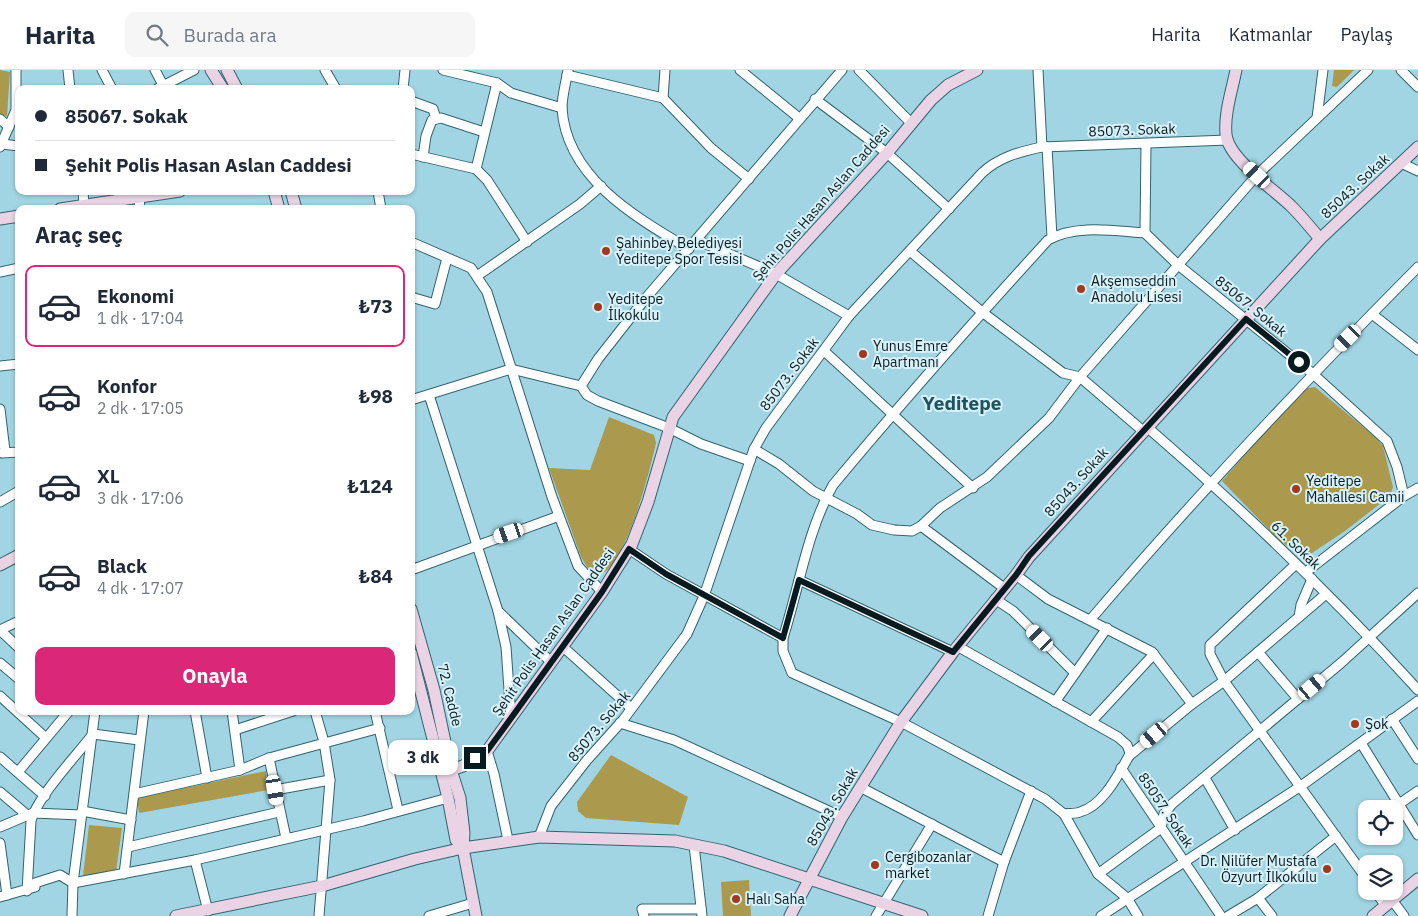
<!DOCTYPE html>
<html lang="tr">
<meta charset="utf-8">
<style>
:root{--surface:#fff;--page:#f6f6f7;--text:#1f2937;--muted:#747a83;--line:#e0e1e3;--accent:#db2777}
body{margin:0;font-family:"IBM Plex Sans",sans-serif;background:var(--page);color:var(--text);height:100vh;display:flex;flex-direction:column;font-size:19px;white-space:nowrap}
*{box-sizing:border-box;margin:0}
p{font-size:16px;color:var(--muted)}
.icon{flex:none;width:28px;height:28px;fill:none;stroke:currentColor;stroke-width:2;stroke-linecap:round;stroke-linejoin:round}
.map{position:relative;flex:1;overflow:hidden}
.details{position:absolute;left:15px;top:135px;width:400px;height:510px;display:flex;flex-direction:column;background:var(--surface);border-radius:10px;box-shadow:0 1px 4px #0004}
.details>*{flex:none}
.top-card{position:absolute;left:15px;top:15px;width:400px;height:110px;border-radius:10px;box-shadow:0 1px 4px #0004;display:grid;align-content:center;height:110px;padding:0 20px;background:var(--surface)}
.controls{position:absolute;left:1358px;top:730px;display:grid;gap:10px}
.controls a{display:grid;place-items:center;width:45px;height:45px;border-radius:10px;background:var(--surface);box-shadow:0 1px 4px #0004;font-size:25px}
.end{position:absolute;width:22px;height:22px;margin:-11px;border:6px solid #061a1f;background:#fff;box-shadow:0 0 0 2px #fff}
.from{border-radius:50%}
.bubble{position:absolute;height:35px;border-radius:10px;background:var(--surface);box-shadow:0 1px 4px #0004;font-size:16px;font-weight:800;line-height:35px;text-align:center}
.car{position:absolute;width:15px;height:30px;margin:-15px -8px;border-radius:6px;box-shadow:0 0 4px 1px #0007;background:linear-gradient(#fff 24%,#345 0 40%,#fff 0 76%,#345 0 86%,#fff 0)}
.top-card b{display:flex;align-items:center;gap:18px;height:48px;font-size:19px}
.top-card b+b{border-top:1px solid var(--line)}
.top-card i{width:12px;height:12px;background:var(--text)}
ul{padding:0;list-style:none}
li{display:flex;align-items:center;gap:15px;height:82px;margin:0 10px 8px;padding:0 10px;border:2px solid transparent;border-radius:10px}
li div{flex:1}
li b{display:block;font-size:19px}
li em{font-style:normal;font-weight:800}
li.current{border-color:var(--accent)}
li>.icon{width:45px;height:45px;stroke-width:1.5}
h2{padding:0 20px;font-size:22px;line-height:60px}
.button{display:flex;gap:10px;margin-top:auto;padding:10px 20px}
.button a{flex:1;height:58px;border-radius:10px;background:var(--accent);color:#fff;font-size:20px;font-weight:800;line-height:58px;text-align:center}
header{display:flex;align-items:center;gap:30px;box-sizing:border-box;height:70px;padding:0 25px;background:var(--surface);border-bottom:1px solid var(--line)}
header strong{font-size:24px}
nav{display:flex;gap:28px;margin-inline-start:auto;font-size:18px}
.search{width:350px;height:45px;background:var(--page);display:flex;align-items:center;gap:12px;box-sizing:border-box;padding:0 18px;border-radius:10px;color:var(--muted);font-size:19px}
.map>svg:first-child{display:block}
.green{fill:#ab994d}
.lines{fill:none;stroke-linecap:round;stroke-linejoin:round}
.street-casing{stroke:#32636f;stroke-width:11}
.secondary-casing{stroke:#32636f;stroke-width:13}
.street{stroke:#fff;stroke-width:9}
.secondary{stroke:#e9d3e4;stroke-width:11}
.route{stroke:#061a1f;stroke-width:6}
.poi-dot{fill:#a1391a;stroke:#d8f1f8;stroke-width:2}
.labels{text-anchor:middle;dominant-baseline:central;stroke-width:4;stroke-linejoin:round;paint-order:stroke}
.street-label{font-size:14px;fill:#061a1f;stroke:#d8f1f8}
.poi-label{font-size:14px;fill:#061a1f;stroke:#d8f1f8;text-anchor:start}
.district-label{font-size:19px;font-weight:bold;fill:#20525e;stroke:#d8f1f8}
</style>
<header>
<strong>Harita</strong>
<div class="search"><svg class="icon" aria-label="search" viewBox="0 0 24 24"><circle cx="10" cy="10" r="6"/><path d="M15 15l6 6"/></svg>Burada ara</div>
<nav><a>Harita</a><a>Katmanlar</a><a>Paylaş</a></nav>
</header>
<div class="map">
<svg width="1418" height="846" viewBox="0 0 1418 846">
<rect width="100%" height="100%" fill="#a1d5e3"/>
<!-- green -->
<g class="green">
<polygon points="0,0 10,2 7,46 0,45"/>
<polygon points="1334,0 1354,0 1337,17 1332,16"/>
<polygon points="1315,317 1374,366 1383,376 1393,417 1390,426 1345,461 1312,483 1300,485 1279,470 1222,411 1302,319"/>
<path d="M609 347 654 365 656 373C650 400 626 497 599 505L587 497 581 487 549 398 590 400Z"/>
<polygon points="611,685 688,727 679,755 586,748 578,741 577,732"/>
<polygon points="266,701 268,720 139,743 137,728"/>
<polygon points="89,755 122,758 116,802 83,806"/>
<polygon points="749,810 751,846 723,846 721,812"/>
</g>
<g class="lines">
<defs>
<g id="street">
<polyline points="68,0 70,19"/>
<polyline points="102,0 112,19"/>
<polyline points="155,0 165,19"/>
<polyline points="325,0 336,19"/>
<polyline points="443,0 497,13 511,23 562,38"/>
<path d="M568 0C566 12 562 26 562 38 566 108 637 148 689 179"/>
<polyline points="665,0 663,28 711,78 749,109"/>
<polyline points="740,0 799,48"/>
<polyline points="859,0 911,53"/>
<polyline points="1038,0 1042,77"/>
<polyline points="1401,0 1418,17"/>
<polyline points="567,5 663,28"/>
<polyline points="157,19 194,0"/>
<polyline points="403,19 405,0"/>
<polyline points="815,29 887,83 949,139"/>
<polyline points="411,31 433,39 436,49"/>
<polyline points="1317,48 1323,0"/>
<polyline points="0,49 9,57"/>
<polyline points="2,74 19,76"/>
<polyline points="1146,74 1145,163 1177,194 1312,303 1387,371 1397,397 1404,426"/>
<polyline points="0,77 16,40 16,0"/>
<polyline points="1047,77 1052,167"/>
<polyline points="411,84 476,99 487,110 527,172"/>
<polyline points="423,87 426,66 432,50 441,48 484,62"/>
<polyline points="1401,93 1418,101"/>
<polyline points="476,99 497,13"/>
<polyline points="83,121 84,135"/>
<polyline points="378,121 381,139"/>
<polyline points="139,128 140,139"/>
<polyline points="697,170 776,204 849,246"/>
<polyline points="411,172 471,198 487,222 552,427 578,496 602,522"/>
<polyline points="910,181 982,242 1063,303 1080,307 1143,361"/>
<polyline points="0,202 19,198"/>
<polyline points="477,206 580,134 601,116"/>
<polyline points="411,227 435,234 447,188"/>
<polyline points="1372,244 1418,280"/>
<path d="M824 281C874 326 922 373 973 418"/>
<polyline points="0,296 19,294"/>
<polyline points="429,325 498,541 551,592"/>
<polyline points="411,330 511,299 581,316"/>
<polyline points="0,339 5,381"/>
<path d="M1147 357C1242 439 1334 527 1418 620"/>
<polyline points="754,379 779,394 813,421 857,444 872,455 894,460 912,461 921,456 940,438 987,407 1049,348 1080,307 1257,105 1368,0"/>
<polyline points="2,383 19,382"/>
<polyline points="750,391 701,374 669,358 598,331 587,325 581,316 598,289 645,229 842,0"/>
<polyline points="0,432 19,421"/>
<polyline points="921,456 1004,518"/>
<polyline points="629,479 666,504 783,568"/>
<polyline points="1296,494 1210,575 1210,584 1224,611 1366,808"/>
<polyline points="411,500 559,446"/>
<polyline points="1306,502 1404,426 1418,418"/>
<polyline points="1016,505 1048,529 1152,582 1192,634"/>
<polyline points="799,510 953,582"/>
<polyline points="995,529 1013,541 1075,603"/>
<polyline points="498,541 506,577 511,648"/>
<polyline points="1299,547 1301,535 1312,509"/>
<path d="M1091 549C1195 427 1305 311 1418 197"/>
<polyline points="19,551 0,560 19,578"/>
<polyline points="562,576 631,638"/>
<path d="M957 576 1118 667 1127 675 1130 683 1129 686C1118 705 1103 736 1080 742 1075 744 1069 743 1064 744"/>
<polyline points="1258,582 1298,629"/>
<polyline points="0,593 19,609"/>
<polyline points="0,626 46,668"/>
<polyline points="1055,632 1107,558"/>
<polyline points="195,641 207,708"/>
<polyline points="232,641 240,700"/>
<polyline points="315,641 324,672 330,710 319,846"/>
<polyline points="375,641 398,740"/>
<polyline points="1392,649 1418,689"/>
<polyline points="1091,652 1154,584"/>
<polyline points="620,653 674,670 842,747"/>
<polyline points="235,660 293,641"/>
<polyline points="1361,673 1418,765"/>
<polyline points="487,681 494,704 508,770"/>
<polyline points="1129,686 1192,634 1224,611 1326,524"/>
<polyline points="0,687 45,726"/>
<polyline points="269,688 286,768"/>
<polyline points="1121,698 1221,846"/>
<polyline points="18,702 69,641"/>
<polyline points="1205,708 1235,760"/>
<polyline points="860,717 1004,792"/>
<polyline points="275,720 330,710"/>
<polyline points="0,722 27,745"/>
<polyline points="134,724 240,700 269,688 380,658"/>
<polyline points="1399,734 1418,721"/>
<polyline points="82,741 131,750"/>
<polyline points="0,757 33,743 81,745"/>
<path d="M539 767 551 736 587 690 623 650 687 564 704 526 754 379 766 358 849 246 982 103C999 87 1019 82 1042 77L1228 70"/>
<polyline points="0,773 7,825"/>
<polyline points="694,775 702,846"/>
<polyline points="128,777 279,742"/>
<polyline points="195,790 208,841"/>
<polyline points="124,804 144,641"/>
<polyline points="1098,804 1161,758 1164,744 1172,734 1341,593 1418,523"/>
<path d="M27 821 31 751C37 727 77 685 93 664L139 670"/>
<polyline points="1375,821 1386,836"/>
<polyline points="0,827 35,817 35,813 60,805 73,813 195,790 363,751 448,728"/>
<polyline points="1258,828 1272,846"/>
<polyline points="1392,830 1404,846"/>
<polyline points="72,846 73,813 95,641"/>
<polyline points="429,846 473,833"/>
<polyline points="644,846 642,839 701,839"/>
<polyline points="876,846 932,754"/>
<polyline points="988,846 1004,792 1031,721"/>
<polyline points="1101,846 1301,716 1418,631"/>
<path d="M1138 846 1127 828 1098 804 1064 744 1045 729 901 652 792 603 783 581V568C799 518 807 461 833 415 903 331 975 250 1048 170 1075 154 1115 161 1145 163"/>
<polyline points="1228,846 1258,828 1336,766"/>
</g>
<g id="secondary">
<polyline points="211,0 223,19"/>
<polyline points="227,0 237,19"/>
<path d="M1236 0C1232 20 1224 44 1226 64 1228 89 1275 120 1292 137 1302 147 1311 158 1320 169"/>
<polyline points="274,121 279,139"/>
<polyline points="291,121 296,139"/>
<polyline points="60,139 180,121"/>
<polyline points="0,149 19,146"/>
<polyline points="0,495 19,485"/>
<polyline points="411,539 434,620 451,700 460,728 464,763 463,778"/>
<polyline points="411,583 448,728 456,770 463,778 476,846"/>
<polyline points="451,700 463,696 487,681 602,522 632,474 648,432 673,347 776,204 887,83 931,30 948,15 977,0"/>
<polyline points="176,846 322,816 415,789 463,778 539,767 675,771 724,781 922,846"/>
<polyline points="790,846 842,747 901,652 953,582 1016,505 1029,487 1320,169 1418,77"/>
<polyline points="1373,846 1418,809"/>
</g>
</defs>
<!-- street casing -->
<use href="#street" class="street-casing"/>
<!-- secondary casing -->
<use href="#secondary" class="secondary-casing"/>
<!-- street -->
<use href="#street" class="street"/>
<!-- secondary -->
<use href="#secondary" class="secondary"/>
</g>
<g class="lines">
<!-- route -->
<polyline class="route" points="475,688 487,681 501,662 602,522 629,479 666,504 783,568 799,510 953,582 1016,505 1029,486 1246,249 1299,292"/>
</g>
<!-- markers -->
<g class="poi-dot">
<circle cx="606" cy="181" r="5"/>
<circle cx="1081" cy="219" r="5"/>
<circle cx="598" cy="237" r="5"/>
<circle cx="863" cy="284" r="5"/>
<circle cx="1296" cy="419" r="5"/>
<circle cx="1355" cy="654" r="5"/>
<circle cx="875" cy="795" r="5"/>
<circle cx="1327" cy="799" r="5"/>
<circle cx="736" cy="829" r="5"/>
</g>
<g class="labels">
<!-- street labels -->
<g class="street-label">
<text transform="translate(1132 60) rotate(-2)">85073. Sokak</text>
<text transform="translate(1355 116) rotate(-43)">85043. Sokak</text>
<text transform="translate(821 133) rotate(-49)">Şehit Polis Hasan Aslan Caddesi</text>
<text transform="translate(1251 236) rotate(39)">85067. Sokak</text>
<text transform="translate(789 304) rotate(-53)">85073. Sokak</text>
<text transform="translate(1076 412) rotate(-48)">85043. Sokak</text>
<text transform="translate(1296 475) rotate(44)">61. Sokak</text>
<text transform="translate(553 562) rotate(-55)">Şehit Polis Hasan Aslan Caddesi</text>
<text transform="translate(450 625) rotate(76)">72. Cadde</text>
<text transform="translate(599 656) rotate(-50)">85073. Sokak</text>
<text transform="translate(832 737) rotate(-60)">85043. Sokak</text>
<text transform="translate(1166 740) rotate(56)">85057. Sokak</text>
</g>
<!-- poi labels -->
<g class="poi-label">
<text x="616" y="173">Şahinbey Belediyesi<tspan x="616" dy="16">Yeditepe Spor Tesisi</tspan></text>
<text x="1091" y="211">Akşemseddin<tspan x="1091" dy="16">Anadolu Lisesi</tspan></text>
<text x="608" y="229">Yeditepe<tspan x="608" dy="16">İlkokulu</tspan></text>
<text x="873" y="276">Yunus Emre<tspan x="873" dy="16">Apartmanı</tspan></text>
<text x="1306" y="411">Yeditepe<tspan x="1306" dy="16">Mahallesi Camii</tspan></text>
<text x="1365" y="654">Şok</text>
<text x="885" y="787">Cergibozanlar<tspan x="885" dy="16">market</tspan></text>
<text x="1317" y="791" text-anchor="end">Dr. Nilüfer Mustafa<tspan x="1317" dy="16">Özyurt İlkokulu</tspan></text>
<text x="746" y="829">Halı Saha</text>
</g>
<!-- district labels -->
<g class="district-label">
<text x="962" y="333">Yeditepe</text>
</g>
</g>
</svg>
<div class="controls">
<a><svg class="icon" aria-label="locate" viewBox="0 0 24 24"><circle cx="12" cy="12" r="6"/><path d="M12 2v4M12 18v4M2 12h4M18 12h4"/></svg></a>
<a><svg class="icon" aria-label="layers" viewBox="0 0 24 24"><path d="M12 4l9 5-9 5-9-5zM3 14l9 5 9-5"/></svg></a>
</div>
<i class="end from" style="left:1299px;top:292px"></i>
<i class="end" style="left:475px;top:688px"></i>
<div class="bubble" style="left:388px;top:670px;width:70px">3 dk</div>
<i class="car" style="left:1257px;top:105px;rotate:313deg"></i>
<i class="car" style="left:1348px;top:268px;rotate:225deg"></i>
<i class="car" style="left:509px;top:463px;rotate:251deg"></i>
<i class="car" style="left:1040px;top:568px;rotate:315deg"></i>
<i class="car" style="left:1312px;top:617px;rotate:50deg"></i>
<i class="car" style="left:1154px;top:665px;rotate:230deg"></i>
<i class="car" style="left:275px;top:720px;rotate:170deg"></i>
<div class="top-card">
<b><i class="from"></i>85067. Sokak</b>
<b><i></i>Şehit Polis Hasan Aslan Caddesi</b>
</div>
<section class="details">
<h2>Araç seç</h2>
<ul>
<li class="current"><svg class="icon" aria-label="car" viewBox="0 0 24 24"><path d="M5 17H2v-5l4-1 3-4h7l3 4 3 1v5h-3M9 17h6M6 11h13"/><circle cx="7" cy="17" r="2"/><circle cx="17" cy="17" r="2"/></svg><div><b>Ekonomi</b><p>1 dk · 17:04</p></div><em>₺73</em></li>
<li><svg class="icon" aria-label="car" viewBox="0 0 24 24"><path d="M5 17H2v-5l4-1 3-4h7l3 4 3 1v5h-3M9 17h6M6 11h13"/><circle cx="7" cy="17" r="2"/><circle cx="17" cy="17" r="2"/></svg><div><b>Konfor</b><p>2 dk · 17:05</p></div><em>₺98</em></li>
<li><svg class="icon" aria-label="car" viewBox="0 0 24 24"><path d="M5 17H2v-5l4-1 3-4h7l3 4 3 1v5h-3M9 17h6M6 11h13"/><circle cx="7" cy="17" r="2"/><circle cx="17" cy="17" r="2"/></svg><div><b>XL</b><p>3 dk · 17:06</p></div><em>₺124</em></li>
<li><svg class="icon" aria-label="car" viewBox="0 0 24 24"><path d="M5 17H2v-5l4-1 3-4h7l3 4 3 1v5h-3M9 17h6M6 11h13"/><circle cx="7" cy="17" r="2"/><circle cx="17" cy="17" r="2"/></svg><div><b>Black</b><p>4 dk · 17:07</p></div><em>₺84</em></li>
</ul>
<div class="button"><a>Onayla</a></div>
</section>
</div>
